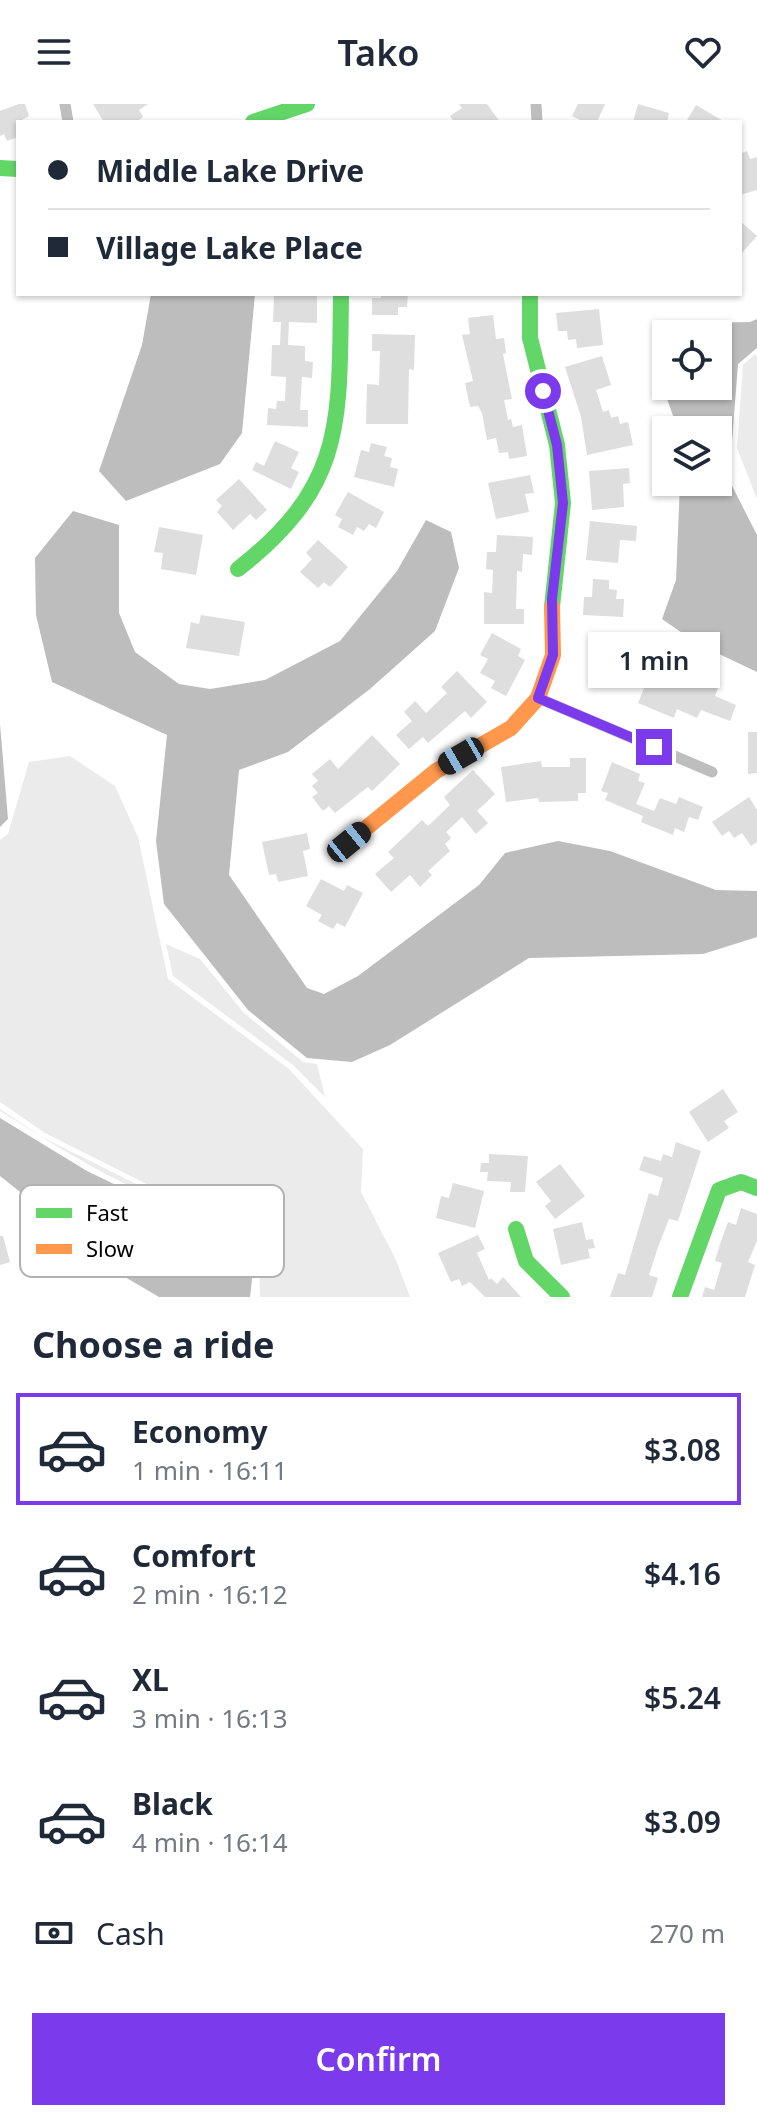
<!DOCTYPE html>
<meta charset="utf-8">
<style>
:root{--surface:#fff;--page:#f2f2f3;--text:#1f2937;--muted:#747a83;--line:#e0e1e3;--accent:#7c3aed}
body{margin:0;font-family:"Noto Sans",sans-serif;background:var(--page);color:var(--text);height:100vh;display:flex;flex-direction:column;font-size:30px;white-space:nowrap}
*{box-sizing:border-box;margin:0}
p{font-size:26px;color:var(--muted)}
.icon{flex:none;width:44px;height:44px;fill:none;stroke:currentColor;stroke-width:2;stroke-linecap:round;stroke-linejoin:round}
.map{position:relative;height:1193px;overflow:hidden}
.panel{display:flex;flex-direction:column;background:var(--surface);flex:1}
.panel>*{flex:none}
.banner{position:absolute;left:16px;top:16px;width:726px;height:176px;border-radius:0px;box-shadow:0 2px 6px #0004;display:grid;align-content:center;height:176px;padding:0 32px;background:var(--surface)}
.controls{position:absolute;left:652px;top:216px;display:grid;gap:16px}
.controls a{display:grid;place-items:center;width:80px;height:80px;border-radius:0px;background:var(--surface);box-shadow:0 2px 6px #0004;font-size:40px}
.end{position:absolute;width:36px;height:36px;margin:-18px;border:10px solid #7c3aed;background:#fff;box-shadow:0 0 0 4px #fff}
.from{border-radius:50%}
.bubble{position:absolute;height:56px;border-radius:0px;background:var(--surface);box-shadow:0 2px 6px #0004;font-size:26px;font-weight:600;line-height:56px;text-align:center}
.car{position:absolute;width:24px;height:48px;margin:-24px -12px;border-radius:10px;box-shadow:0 0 6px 2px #0007;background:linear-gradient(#222 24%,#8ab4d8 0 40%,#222 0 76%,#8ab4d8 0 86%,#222 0)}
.banner b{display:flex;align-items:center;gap:28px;height:76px;font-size:30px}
.banner b+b{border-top:2px solid var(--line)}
.banner i{width:20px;height:20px;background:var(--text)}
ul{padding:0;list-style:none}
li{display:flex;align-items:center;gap:24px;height:112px;margin:0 16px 12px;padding:0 16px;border:4px solid transparent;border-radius:0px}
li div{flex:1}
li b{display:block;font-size:30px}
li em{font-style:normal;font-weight:600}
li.current{border-color:var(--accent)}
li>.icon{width:72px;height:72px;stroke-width:1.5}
h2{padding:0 32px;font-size:36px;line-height:96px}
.pay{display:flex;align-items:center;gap:20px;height:88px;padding:0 32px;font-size:30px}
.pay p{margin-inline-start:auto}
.action{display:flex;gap:16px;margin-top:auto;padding:16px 32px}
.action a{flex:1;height:92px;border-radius:0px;background:var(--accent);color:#fff;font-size:32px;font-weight:600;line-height:92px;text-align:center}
header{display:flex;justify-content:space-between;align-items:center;height:104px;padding:0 32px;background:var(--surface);font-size:36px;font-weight:600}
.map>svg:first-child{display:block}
.green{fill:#ebebeb}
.water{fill:#bdbdbd;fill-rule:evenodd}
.building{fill:#dedede}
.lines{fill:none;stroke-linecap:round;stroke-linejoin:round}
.street{stroke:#bebebe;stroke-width:11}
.fast{stroke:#63d668;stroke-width:16}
.slow{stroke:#ff974d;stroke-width:16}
.route{stroke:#7c3aed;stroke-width:10}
.key{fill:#fff;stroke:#b2b2b2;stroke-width:2}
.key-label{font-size:22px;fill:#000}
</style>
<header><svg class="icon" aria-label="menu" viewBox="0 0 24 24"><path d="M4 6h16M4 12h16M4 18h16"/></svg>Tako<svg class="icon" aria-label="heart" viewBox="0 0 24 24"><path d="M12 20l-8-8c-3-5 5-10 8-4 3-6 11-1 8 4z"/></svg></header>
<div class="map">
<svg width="757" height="1193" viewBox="0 0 757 1193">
<rect width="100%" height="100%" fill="#fff"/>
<!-- green -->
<g class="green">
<polygon points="755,250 757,253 757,395 737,344 743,261"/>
<polygon points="70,652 115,682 138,733 168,875 289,965 363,1045 361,1088 396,1156 410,1193 260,1193 259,1158 242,1135 192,1103 45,1029 0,998 0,736 8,730 29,658"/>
<polygon points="166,840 200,855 244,909 303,958 317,960 325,993 293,961 173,872"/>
<path d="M0 1005 42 1033 188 1106C120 1083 61 1045 0 1007Z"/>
</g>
<!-- water -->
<g class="water">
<polygon points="151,190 255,190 242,329 220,360 126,397 99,367 142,241"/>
<path d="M757 215V244L738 260 729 376 757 431V568L698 540 662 515 676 476 680 378H718V326H678L653 255 668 226 697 219 750 218ZM718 230V282H666V230Z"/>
<polygon points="73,407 119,421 119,509 135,548 179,580 210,585 265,576 340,537 397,467 426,416 451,428 459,464 435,527 370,585 288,648 239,666 229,771 307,884 324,890 358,872 479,781 505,749 558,737 610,747 716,786 757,787 757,833 703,850 529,854 390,941 352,958 307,954 248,906 164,800 156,737 167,631 52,578 36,511 35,454"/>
<polygon points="0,620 8,715 0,723"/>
<polygon points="0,1014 87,1067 226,1134 253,1166 250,1193 159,1193 113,1166 71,1169 48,1149 29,1095 0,1072"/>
</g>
<!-- building -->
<g class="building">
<polygon points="19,0 25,0 29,12 18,18 18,33 7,37 4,30 0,32 0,7"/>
<polygon points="93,0 148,0 139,6 143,13 136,18 104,18"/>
<polygon points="459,0 487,0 500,18 454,18 450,12 462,4"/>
<polygon points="578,0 605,0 597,18 584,18 572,12"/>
<polygon points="638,0 669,9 667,18 633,18"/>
<polygon points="696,1 725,18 686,18"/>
<polygon points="747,47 750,55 757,53 757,86 740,91 740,50"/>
<polygon points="740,117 757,132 740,151"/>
<polygon points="274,190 317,190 317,219 289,218 288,241 305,242 305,257 313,258 312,274 302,273 300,306 308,306 308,323 267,321 268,304 276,305 277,297 285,297 286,273 271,272 272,241 280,241 281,218 273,218"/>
<polygon points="381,190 408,190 407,203 398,203 398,211 372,211 372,194 381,194"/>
<polygon points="599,205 603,241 577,244 576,235 568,236 567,227 558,227 556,209"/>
<polygon points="493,211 496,235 504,234 506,249 503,250 512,295 504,296 508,316 511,315 513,323 522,321 527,352 509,355 508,348 499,349 496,334 487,336 482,309 478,302 470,303 465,279 473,277 462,231 470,230 468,214"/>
<polygon points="372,230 415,231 414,266 409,265 408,320 366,320 367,280 379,281 380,247 372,247"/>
<polygon points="602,252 611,281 596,286 603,308 609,306 611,314 618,312 620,320 628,318 633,341 587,351 581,313 565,263"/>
<polygon points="275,337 299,348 291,364 299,368 291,385 252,366 256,358 264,362"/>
<polygon points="371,339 387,343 384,352 392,354 390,363 398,365 394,383 354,373 361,346 369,348"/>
<polygon points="629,364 630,379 623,380 624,403 592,406 589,367"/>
<polygon points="530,371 534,389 525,390 529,408 496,415 488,379"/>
<polygon points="239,375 267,406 256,416 250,410 233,426 217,408 222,402 216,396"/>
<polygon points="348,388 384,408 376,424 369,420 364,427 357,423 353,431 338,423 342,415 335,411"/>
<polygon points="590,417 637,422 636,437 620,436 618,459 586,456"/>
<polygon points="159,423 203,431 196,471 161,465 163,449 154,448"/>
<polygon points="497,431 533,433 532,451 523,450 522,468 517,467 516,505 524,505 524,520 484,520 484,488 492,489 493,466 486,465 487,448 496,448"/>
<polygon points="318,436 348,463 330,483 324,478 318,484 300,468 312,455 306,449"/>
<polygon points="593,475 609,476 609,485 617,486 616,495 624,495 623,513 583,511 584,493 592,493"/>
<polygon points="201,511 245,518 239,552 186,544 191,518 199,520"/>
<polygon points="492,529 521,545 518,552 525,556 506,592 491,584 495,577 480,569 488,555 480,551"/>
<polygon points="621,529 625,536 632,532 649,559 629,571 625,564 618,569 614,562 607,566 603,560 596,564 588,550"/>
<polygon points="655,558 718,584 715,592 736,601 730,617 701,606 697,614 677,605 674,614 638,599"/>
<polygon points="457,567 487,598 471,614 465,607 428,639 423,633 409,645 396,631 412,617 404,608 415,597 426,609 447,589 441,583"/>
<polygon points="748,628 757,628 757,669 748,670"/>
<polygon points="372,631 400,660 372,687 368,683 335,709 329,702 323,707 312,693 318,689 312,682 318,677 312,670 330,655 338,665"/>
<polygon points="570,654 586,654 586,689 578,689 578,697 539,698 538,694 506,698 501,663 541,657 542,663 570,663"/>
<polygon points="612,658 640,670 638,677 645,679 636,700 654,707 660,694 676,700 679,693 703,703 698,716 689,713 684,728 675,724 673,731 641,718 643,712 605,696 608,689 601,687"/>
<polygon points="473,666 495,690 477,707 488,719 476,730 462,713 446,728 451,734 445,740 450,747 428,767 432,771 420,783 410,771 391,788 375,770 394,754 388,748 422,716 428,722 450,701 444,693"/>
<polygon points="749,693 757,706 757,738 751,742 742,729 734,734 729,727 722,732 712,718"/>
<polygon points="307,729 310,745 303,747 308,772 278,778 276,770 269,771 262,738"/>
<polygon points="321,775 344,787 347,781 363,789 345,823 337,819 333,825 318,817 322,811 306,802"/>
<polygon points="723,985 738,1008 724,1017 729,1024 708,1038 689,1008"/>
<polygon points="676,1038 701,1047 678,1117 669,1115 658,1143 649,1171 658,1174 652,1193 610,1193 618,1169 625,1171 649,1089 658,1092 663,1074 639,1066 644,1052 661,1057 663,1050 672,1053"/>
<polygon points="489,1050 528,1052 525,1088 510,1088 511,1078 487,1077 488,1068 480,1068 481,1059 489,1059"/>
<polygon points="560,1060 585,1092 555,1115 545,1102 551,1097 536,1078"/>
<polygon points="453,1079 484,1087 475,1124 436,1114 441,1092 449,1094"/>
<polygon points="741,1104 757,1110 757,1137 748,1158 755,1161 745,1193 702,1193 705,1183 714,1186 722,1159 715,1157 720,1140 728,1118 736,1121"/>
<polygon points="582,1118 586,1136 593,1135 595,1144 588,1145 590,1154 561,1161 553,1125"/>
<polygon points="478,1131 485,1145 477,1149 489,1176 491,1174 497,1180 503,1173 521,1193 485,1193 470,1178 462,1182 459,1175 451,1178 438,1149"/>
<polygon points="0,1132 3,1132 10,1158 0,1161"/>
</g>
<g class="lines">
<!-- street -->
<g class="street">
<polyline points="65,0 68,18"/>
<polyline points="536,0 537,18"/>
<polyline points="538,594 712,668"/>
</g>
<!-- fast -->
<g class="fast">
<polyline points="253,18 307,0"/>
<polyline points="0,64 18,65"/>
<polyline points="530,190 530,234 557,341 563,399 552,503"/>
<path d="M238 465C346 381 339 317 341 190"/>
<polyline points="516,1125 526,1157 562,1193"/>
<polyline points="680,1193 719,1086 741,1078 757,1084"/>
</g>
<!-- slow -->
<polyline class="slow" points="349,738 436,667 511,624 538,594 553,551 552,503"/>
</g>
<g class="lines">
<!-- route -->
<polyline class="route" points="543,287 557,341 563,399 552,495 553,551 538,594 654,643"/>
</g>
<!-- legend -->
<rect x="20" y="1081" width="264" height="92" rx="12" class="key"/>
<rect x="36" y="1104" width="36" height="10" fill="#63d668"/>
<rect x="36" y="1140" width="36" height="10" fill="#ff974d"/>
<g class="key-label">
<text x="86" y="1117">Fast</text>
<text x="86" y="1153">Slow</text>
</g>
</svg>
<div class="controls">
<a><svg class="icon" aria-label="locate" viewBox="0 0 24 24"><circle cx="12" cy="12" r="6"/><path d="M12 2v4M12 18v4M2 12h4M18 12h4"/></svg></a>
<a><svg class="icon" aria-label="layers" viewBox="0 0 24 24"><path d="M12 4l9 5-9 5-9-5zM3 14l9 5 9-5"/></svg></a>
</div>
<i class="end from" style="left:543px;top:287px"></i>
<i class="end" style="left:654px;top:643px"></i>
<div class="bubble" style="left:588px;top:528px;width:132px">1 min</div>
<i class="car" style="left:461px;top:652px;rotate:240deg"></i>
<i class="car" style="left:349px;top:738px;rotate:51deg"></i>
<div class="banner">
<b><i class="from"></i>Middle Lake Drive</b>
<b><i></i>Village Lake Place</b>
</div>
</div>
<section class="panel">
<h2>Choose a ride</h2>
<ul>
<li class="current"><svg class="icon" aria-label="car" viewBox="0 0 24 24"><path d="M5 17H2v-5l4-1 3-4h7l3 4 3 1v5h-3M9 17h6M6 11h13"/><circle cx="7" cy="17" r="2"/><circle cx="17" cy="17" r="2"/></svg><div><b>Economy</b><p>1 min · 16:11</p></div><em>$3.08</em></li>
<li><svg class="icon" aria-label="car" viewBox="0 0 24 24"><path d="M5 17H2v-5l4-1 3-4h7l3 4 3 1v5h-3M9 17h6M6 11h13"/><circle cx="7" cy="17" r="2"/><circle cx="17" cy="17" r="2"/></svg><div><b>Comfort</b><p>2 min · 16:12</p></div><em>$4.16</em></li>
<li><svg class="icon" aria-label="car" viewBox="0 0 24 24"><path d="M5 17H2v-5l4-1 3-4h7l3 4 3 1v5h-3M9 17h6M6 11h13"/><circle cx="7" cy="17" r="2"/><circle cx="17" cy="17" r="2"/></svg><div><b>XL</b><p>3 min · 16:13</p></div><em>$5.24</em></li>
<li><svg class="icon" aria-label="car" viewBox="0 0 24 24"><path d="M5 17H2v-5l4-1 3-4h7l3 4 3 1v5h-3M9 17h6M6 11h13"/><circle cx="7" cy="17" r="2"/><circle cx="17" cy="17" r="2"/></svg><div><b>Black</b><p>4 min · 16:14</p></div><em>$3.09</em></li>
</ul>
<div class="pay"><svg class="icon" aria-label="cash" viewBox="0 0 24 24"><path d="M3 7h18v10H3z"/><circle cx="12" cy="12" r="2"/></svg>Cash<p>270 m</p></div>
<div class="action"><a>Confirm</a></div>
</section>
